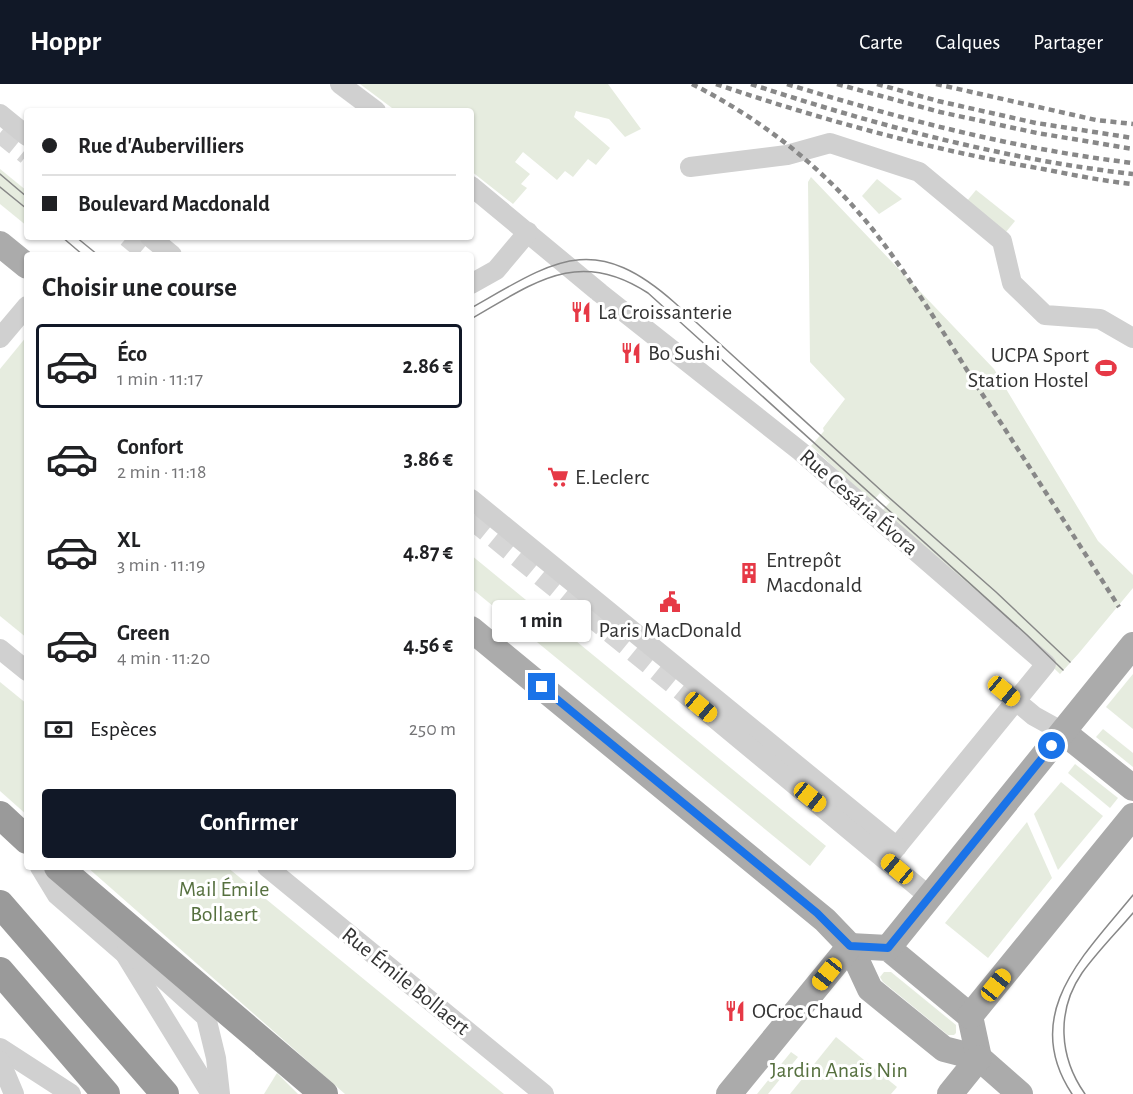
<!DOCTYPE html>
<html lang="fr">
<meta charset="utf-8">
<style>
:root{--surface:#fff;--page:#f2f2f2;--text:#202124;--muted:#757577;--line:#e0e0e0;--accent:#111827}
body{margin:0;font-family:"Alegreya Sans",sans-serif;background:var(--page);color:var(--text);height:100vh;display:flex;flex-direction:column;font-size:22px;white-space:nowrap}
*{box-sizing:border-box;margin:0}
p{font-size:20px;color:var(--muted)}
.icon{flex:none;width:33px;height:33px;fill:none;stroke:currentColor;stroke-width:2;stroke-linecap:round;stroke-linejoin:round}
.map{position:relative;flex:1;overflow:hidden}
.panel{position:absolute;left:24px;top:168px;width:450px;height:618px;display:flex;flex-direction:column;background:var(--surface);border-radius:6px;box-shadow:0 2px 4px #0004}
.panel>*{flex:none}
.top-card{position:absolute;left:24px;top:24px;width:450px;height:132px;border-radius:6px;box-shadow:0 2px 4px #0004;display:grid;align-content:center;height:132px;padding:0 18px;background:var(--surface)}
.end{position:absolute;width:27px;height:27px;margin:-14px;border:8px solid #1a73e8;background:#fff;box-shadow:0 0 0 3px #fff}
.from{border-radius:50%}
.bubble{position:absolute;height:42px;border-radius:6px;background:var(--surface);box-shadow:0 2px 4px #0004;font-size:20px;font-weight:700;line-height:42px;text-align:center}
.car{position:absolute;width:18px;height:36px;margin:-18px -9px;border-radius:8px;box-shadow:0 0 4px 2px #0007;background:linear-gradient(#f5c518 24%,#345 0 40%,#f5c518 0 76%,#345 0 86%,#f5c518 0)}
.top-card b{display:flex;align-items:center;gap:21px;height:57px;font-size:22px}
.top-card b+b{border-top:2px solid var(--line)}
.top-card i{width:15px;height:15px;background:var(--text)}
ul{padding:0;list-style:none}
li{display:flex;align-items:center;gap:18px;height:84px;margin:0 12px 9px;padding:0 6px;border:3px solid transparent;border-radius:6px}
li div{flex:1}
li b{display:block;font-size:22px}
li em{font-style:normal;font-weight:700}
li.current{border-color:var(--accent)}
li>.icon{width:54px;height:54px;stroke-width:1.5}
h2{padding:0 18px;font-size:27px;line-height:72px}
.pay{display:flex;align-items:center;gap:15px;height:66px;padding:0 18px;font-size:22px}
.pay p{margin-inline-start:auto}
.cta{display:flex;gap:12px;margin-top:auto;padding:12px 18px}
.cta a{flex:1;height:69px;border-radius:6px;background:var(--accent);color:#fff;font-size:24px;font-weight:700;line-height:69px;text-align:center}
header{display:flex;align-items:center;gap:36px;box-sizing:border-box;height:84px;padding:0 30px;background:var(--accent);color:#fff}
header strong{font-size:28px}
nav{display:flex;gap:33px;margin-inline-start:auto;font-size:21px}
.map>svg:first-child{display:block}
.green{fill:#e6ecdf}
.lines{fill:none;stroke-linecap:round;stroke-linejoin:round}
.minor-tunnel{stroke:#d6d6d6;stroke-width:20;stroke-dasharray:20 10;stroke-linecap:butt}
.minor{stroke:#d0d0d0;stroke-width:20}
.major{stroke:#ababab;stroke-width:26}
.highway{stroke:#9a9a9a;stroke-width:28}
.tram{stroke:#888;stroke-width:1.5}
.rail{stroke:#888;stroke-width:4.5;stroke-dasharray:6 4.5;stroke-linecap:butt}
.route{stroke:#1a73e8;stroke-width:8}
.labels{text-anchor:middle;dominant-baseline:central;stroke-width:6;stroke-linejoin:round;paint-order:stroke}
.poi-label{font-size:22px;fill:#333;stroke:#fff;text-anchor:start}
.street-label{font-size:22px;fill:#333;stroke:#fff}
.park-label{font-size:22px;fill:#56703f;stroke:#fff}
</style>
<header>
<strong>Hoppr</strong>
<nav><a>Carte</a><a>Calques</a><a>Partager</a></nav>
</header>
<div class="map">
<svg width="1133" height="1010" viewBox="0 0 1133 1010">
<rect width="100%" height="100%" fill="#fff"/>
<!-- green -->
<g class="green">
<polygon points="360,0 608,0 641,45 625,53 609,35 576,27 574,33 610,64 596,81 588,75 573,93 565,87 557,96 523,68 515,78 530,90 521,100 527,104 513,120 471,87 471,27 396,27"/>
<polygon points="0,85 27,107 27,142 0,120"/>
<polygon points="811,93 994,285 1098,457 1133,491 1133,504 1079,569 1060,590 974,508 882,427 890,418 880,409 872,418 811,362 824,347 823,344 845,315 810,278 808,98"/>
<polygon points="877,95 902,115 879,130 862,112"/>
<polygon points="976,106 1015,137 1006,148 967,117"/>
<polygon points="27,252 27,554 0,532 0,285"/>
<polygon points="471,471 826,762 810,782 471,504"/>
<polygon points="1133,590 1133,645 1106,623"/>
<polygon points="0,598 27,620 27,731 0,707"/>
<polygon points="1103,645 1133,669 1133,683 1096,653"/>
<polygon points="1075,680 1118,714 1110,724 1068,689"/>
<polygon points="1061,698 1103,732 1058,786 1034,730"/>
<polygon points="1027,738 1052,794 988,874 945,839"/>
<polygon points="87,783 227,783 504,1010 345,1010"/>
<polygon points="884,888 891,888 956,941 956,949 954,951 948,951 883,898 880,893"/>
<polygon points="836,953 897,1003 891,1010 790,1010"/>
<polygon points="791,968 798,973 768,1010 757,1010"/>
<polygon points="277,989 298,1010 264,1010"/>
</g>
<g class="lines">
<!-- minor-tunnel -->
<g class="minor-tunnel">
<polyline points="0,49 27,71"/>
<polyline points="127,153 149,171"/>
<polyline points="471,435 701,623"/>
</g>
<!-- minor -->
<g class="minor">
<polyline points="340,0 376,27"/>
<polyline points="0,30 27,52"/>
<polyline points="690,83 787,71 830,59 919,88 1002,157 1012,199 1045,231 1100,235 1133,254"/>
<polyline points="471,102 600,209 800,367 1046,580 886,776"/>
<polyline points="150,153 172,171"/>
<polyline points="471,200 496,186 528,148"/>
<polyline points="0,254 27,222"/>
<polyline points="471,415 897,763"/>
<polyline points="0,565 27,587"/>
<polyline points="1004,607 1034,632 1063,648"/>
<polyline points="701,623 930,813"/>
<polyline points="40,783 57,811 125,870 211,1010"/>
<polyline points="267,783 544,1010"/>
<polyline points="125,870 146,879 206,933 216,974 220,1010"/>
<polyline points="0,964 71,1010"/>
<polyline points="0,977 14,1010"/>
</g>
<!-- major -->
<g class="major">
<polyline points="0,160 27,182"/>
<polyline points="471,545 825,836 850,862 870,905 944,965 979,974 1020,1010"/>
<polyline points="1063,648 1133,704"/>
<polyline points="850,862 888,864 970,932 979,974"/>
<polyline points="888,864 1133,561"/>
<polyline points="970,932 1133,732"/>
<polyline points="729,1010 850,862"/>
<polyline points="950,1010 979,974"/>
</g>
<!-- highway -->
<g class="highway">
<polyline points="0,731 27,756"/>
<polyline points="58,783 324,1010"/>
<polyline points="0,820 165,1010"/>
<polyline points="0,887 106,1010"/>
</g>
<!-- tram -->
<g class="tram">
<polyline points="0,90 27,113"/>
<polyline points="0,103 27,125"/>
<polyline points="62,153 83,171"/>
<polyline points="76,153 98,171"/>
<path d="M471 224C554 177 593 146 675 219L885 410 996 508 1070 578"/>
<path d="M471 235C534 199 578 163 648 209L1027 551 1063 586"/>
<path d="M1072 1010C1019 930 1085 870 1133 811"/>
<path d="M1085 1010C1059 973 1056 927 1082 889 1097 868 1116 849 1133 829"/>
</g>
<!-- rail -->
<g class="rail">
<path d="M692 0C763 36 825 85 874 147 912 196 944 250 977 302 1025 376 1072 449 1119 523"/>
<path d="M716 0C822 36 932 66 1043 85 1073 91 1103 97 1133 100"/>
<path d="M751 0C871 40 1007 76 1133 90"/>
<path d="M787 0C901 35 1015 65 1133 79"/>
<polyline points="837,0 940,28 1037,49 1133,65"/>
<polyline points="877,0 938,17 1036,39 1133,54"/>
<polyline points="936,0 1096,36 1133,40"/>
</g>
</g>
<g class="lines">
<!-- route -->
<polyline class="route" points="542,603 817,829 850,862 888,864 1052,662"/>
</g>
<!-- icons -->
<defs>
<symbol id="restaurant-bare" viewBox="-9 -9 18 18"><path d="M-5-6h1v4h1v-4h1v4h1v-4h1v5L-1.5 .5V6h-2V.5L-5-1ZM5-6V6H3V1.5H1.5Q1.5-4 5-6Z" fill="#e63946" stroke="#fff" stroke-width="2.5" paint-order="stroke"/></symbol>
<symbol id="stadium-bare" viewBox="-9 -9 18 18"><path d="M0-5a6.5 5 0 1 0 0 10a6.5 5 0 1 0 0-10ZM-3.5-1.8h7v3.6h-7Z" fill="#e63946" stroke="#fff" stroke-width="2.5" paint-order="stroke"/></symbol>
<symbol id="supermarket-bare" viewBox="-9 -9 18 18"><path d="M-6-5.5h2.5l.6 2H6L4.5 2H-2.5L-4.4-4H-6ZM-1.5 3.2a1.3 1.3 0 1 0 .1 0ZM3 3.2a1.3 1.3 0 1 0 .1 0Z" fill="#e63946" stroke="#fff" stroke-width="2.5" paint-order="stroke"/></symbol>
<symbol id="building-bare" viewBox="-9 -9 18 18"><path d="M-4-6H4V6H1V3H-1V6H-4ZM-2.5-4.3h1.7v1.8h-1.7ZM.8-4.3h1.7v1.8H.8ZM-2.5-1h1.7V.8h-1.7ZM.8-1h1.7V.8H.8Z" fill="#e63946" stroke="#fff" stroke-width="2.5" paint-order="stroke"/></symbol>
<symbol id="civic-bare" viewBox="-9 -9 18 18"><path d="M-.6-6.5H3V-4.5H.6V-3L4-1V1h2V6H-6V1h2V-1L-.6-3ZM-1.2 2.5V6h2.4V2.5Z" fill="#e63946" stroke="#fff" stroke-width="2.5" paint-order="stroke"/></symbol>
</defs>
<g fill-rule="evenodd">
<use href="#restaurant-bare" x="566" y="213" width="30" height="30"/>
<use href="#restaurant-bare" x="616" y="254" width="30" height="30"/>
<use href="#stadium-bare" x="1091" y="269" width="30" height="30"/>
<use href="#supermarket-bare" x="543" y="378" width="30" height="30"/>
<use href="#building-bare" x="734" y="474" width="30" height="30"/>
<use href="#civic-bare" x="655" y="503" width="30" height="30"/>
<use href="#restaurant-bare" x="720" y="912" width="30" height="30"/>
</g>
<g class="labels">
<!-- poi labels -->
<g class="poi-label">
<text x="598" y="228">La Croissanterie</text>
<text x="648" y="269">Bo Sushi</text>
<text x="1089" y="271" text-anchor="end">UCPA Sport<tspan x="1089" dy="25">Station Hostel</tspan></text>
<text x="575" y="393">E.Leclerc</text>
<text x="766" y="476">Entrepôt<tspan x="766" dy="25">Macdonald</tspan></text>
<text x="670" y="546" text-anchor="middle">Paris MacDonald</text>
<text x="752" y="927">OCroc Chaud</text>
</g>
<!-- street labels -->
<g class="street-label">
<text transform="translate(859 418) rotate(41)">Rue Cesária Évora</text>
<text transform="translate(406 897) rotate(39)">Rue Émile Bollaert</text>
</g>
<!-- park labels -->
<g class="park-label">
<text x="224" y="805">Mail Émile<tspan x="224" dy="25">Bollaert</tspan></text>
<text x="839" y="986">Jardin Anaïs Nin</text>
</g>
</g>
</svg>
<i class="end from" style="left:1052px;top:662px"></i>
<i class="end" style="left:542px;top:603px"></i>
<div class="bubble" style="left:492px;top:516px;width:99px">1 min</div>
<i class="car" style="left:1004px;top:607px;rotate:130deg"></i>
<i class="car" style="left:701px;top:623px;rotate:130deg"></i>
<i class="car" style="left:810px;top:713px;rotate:129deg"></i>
<i class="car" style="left:897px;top:785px;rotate:310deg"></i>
<i class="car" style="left:827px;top:890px;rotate:219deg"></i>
<i class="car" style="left:996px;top:901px;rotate:39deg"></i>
<div class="top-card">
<b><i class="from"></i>Rue d'Aubervilliers</b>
<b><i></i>Boulevard Macdonald</b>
</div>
<section class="panel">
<h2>Choisir une course</h2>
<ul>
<li class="current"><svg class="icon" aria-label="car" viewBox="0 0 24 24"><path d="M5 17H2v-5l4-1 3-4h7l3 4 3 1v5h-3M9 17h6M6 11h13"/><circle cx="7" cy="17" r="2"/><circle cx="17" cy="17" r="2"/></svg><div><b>Éco</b><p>1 min · 11:17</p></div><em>2.86 €</em></li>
<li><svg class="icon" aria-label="car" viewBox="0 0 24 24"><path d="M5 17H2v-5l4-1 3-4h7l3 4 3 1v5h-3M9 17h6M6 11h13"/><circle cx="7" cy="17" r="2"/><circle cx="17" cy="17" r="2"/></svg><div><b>Confort</b><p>2 min · 11:18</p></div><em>3.86 €</em></li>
<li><svg class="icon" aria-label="car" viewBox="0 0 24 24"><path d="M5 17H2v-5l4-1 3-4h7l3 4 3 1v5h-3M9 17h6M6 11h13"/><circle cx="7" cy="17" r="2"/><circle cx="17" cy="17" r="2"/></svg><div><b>XL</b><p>3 min · 11:19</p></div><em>4.87 €</em></li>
<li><svg class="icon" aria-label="car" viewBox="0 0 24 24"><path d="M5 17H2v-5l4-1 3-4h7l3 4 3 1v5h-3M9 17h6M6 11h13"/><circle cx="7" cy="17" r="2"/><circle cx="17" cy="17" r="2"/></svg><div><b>Green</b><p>4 min · 11:20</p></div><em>4.56 €</em></li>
</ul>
<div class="pay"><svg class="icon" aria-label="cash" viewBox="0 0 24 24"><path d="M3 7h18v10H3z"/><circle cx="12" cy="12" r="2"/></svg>Espèces<p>250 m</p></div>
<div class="cta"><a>Confirmer</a></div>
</section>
</div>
